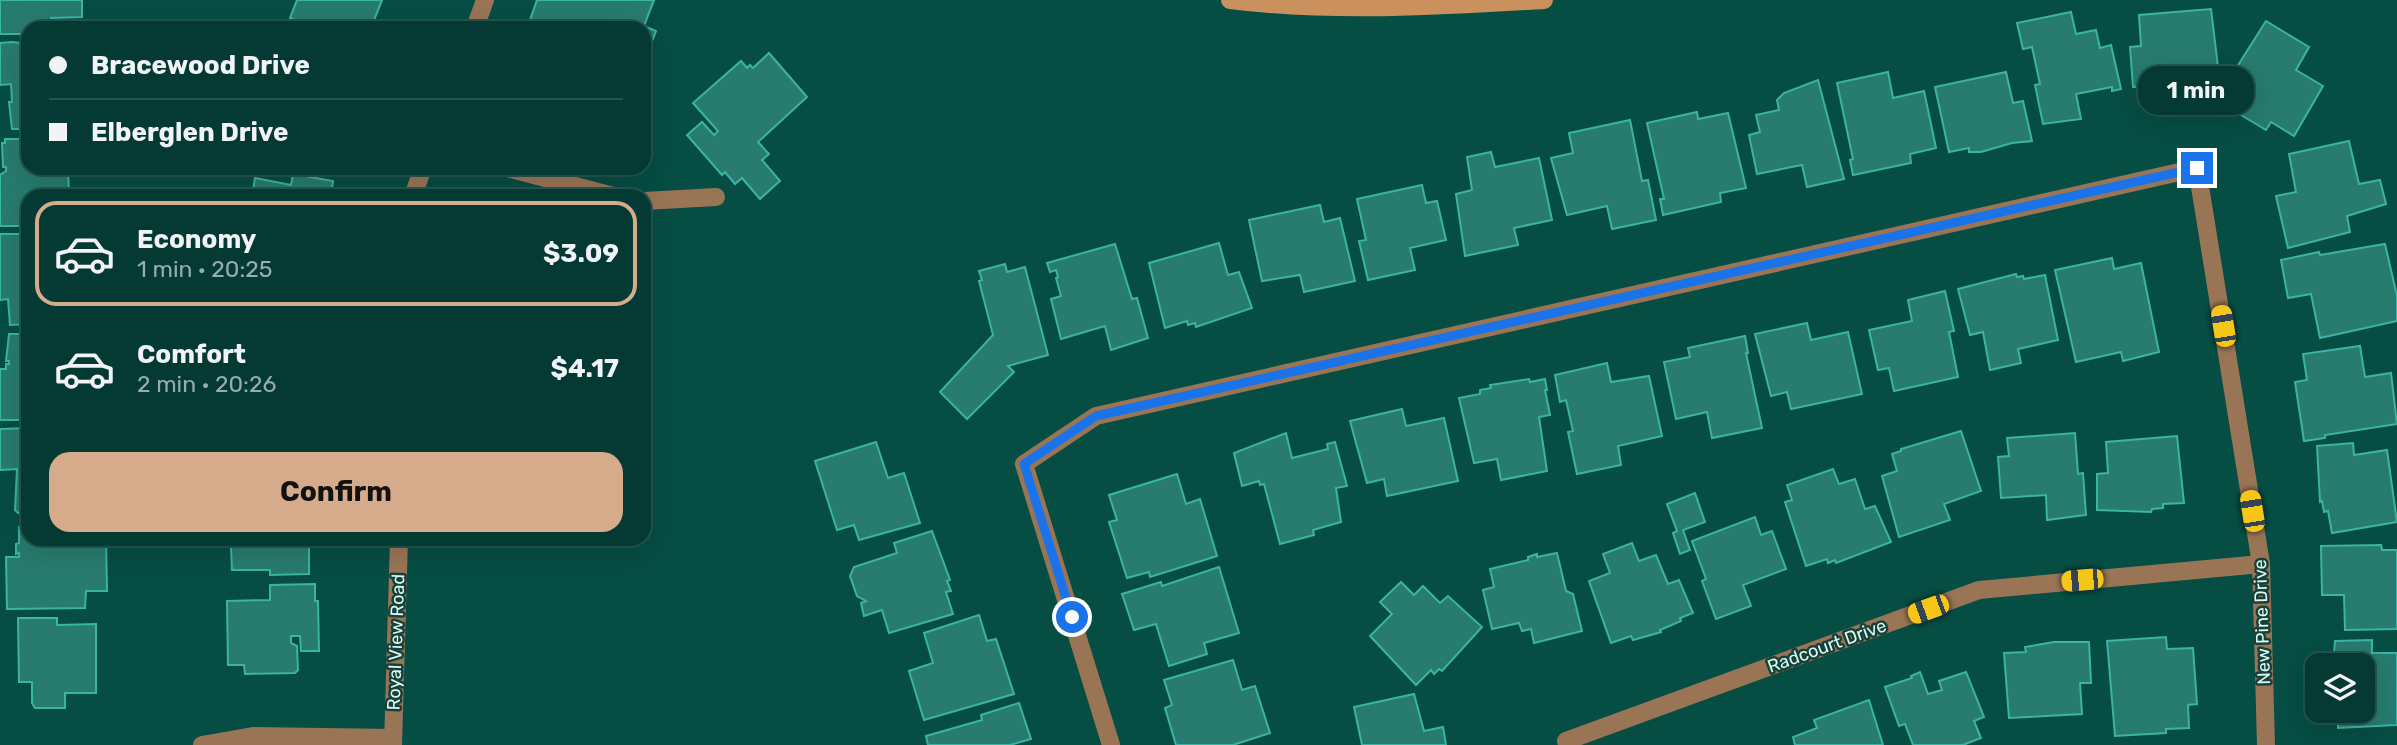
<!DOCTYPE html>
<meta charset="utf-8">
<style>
:root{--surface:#043a33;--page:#12453f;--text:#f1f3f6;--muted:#97adac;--line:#25544e;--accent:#d6ab8b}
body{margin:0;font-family:Rubik,sans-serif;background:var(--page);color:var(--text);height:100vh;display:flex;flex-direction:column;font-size:26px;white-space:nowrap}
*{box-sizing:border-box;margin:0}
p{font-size:23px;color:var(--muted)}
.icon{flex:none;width:38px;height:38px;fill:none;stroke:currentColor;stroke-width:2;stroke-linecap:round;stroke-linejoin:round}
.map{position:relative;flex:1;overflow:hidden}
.panel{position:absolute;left:21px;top:189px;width:630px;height:357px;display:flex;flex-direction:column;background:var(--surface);border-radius:21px;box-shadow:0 7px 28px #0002,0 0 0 2px var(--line)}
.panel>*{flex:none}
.hud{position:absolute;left:21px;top:21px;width:630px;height:154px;border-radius:21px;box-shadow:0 7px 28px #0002,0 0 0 2px var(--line);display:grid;align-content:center;height:154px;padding:0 28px;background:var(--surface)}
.fabs{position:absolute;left:2305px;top:653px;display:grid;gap:14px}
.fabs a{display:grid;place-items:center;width:70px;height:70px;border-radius:14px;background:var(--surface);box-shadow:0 7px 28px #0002,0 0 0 2px var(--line);font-size:35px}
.end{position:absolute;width:32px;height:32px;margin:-16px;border:9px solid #1a73e8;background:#fff;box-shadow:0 0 0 4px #fff}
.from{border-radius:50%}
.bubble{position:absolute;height:49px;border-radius:21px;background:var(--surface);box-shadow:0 7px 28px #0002,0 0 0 2px var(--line);font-size:23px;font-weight:700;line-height:49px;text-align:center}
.car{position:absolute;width:21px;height:42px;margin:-21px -10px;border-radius:9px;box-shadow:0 0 5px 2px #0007;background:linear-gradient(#f5c518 24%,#345 0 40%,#f5c518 0 76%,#345 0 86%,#f5c518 0)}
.hud b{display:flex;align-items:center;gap:24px;height:66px;font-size:26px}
.hud b+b{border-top:2px solid var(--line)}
.hud i{width:18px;height:18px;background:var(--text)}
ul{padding:12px 0 0;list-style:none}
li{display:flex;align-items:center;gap:21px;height:105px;margin:0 14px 10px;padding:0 14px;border:4px solid transparent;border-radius:21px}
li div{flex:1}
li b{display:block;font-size:26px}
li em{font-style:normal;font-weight:700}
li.active{border-color:var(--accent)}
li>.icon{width:63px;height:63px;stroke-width:1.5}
.cta{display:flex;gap:14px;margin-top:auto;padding:14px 28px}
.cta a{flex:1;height:80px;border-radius:21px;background:var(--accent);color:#111;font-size:28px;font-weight:700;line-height:80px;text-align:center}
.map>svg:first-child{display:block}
.building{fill:#287b6f;stroke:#3ab4a3;stroke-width:2}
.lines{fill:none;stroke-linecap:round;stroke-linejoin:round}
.lane{stroke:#997556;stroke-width:18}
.street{stroke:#997556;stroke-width:18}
.secondary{stroke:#ca905e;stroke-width:18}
.route{stroke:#1a73e8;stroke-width:9}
.labels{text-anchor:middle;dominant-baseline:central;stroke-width:5;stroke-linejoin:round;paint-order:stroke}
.street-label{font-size:18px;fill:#d4fdf5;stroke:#1a3f39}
</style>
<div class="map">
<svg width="2397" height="745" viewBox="0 0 2397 745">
<rect width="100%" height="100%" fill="#064d44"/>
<!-- building -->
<g class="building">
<polygon points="0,0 82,0 82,17 51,18 51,21 38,22 38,28 28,28 28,34 0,34"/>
<polygon points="297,0 382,0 371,28 316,28 290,18"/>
<polygon points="537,0 654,0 644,26 656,31 644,62 644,28 543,28 529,23"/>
<polygon points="2211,9 2219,75 2201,77 2202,82 2186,82 2187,85 2133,87 2130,47 2141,46 2139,15"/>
<polygon points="2071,12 2076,34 2096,30 2100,48 2111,45 2121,89 2112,91 2112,87 2076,94 2081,119 2043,124 2035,85 2040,84 2032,47 2023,49 2017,23"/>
<polygon points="2266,21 2309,47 2296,70 2323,86 2294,136 2271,122 2266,130 2216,100"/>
<polygon points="12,42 28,44 28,129 12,129 9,102 12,102 11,84 0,85 0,43"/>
<polygon points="769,53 807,97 758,142 769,154 762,160 780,181 760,199 742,178 735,184 725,172 722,175 687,135 702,122 714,135 718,131 693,103 741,61 747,68 750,65 753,68"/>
<polygon points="1888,72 1893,98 1924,91 1936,148 1910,154 1911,163 1853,175 1850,160 1853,159 1837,83"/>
<polygon points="2006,72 2013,103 2023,101 2032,141 2012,143 1981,152 1969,152 1969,148 1949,152 1935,87"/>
<polygon points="1818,80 1844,179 1807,187 1802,165 1757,174 1749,135 1760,132 1756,115 1779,110 1777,100 1784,93"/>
<polygon points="1697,112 1698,119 1728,113 1746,188 1720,193 1721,202 1663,215 1660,199 1664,199 1647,123"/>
<polygon points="1630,120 1642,181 1648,180 1656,220 1612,229 1607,206 1567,215 1551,158 1573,153 1569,133"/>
<polygon points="5,139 28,139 28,168 68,168 69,196 28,196 28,226 0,226 0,175 6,171 6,167 3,167 2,143 5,143"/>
<polygon points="2349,141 2359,184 2380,180 2386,204 2347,216 2350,232 2288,248 2276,196 2296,192 2289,154"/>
<polygon points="1491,152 1495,167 1539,158 1552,220 1514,228 1518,245 1465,256 1456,194 1472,190 1467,157"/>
<polygon points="293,174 333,181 331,196 252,196 255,178 291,185"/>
<polygon points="1422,185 1426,203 1437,201 1446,240 1410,248 1415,270 1368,280 1359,241 1366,240 1357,199"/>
<polygon points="1320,205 1324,222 1340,218 1355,281 1304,292 1300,275 1262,281 1249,220"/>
<polygon points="0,234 28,234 28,324 10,325 8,299 0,300"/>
<polygon points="1219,243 1228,275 1239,272 1252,308 1196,327 1195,323 1188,325 1187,321 1165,328 1149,263"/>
<polygon points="1115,244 1132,299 1137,298 1148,338 1111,350 1105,326 1061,339 1051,299 1061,296 1056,278 1058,277 1056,270 1050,272 1047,263"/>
<polygon points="2385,244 2397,296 2397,321 2320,338 2311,294 2288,298 2281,260 2319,252 2320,255"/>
<polygon points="2112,258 2114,269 2141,263 2159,352 2123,361 2121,352 2076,362 2055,270"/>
<polygon points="1005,264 1007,272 1025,267 1048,355 1008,366 1014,372 967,419 940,392 993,335 979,281 982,280 979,271"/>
<polygon points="2016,274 2017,277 2023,276 2024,279 2045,275 2058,340 2018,349 2021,363 1990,370 1983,332 1970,335 1958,289"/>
<polygon points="1945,291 1954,331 1949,332 1958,377 1894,391 1889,368 1878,370 1869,330 1912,321 1908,300"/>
<polygon points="1807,323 1811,340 1848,332 1862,394 1791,409 1787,392 1771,396 1755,334"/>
<polygon points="9,334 28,334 28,420 0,420 0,369 6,369 6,364 9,364 9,361 6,361"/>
<polygon points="1745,336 1748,353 1746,353 1762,428 1712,438 1707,412 1676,419 1664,362 1690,357 1688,348"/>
<polygon points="2360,346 2365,377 2391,373 2397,424 2325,435 2325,438 2304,441 2295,382 2307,380 2303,354"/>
<polygon points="1607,363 1611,382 1649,376 1662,436 1618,446 1621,465 1577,474 1568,432 1573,431 1566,400 1560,402 1555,375"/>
<polygon points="1529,379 1530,382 1545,379 1547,390 1545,390 1550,415 1539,417 1547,471 1501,480 1497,459 1474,463 1459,398 1480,394 1480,390 1491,388 1490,385"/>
<polygon points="1402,409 1406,426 1444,418 1458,481 1387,496 1384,479 1367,483 1350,421"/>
<polygon points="28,428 28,513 18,513 15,510 17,469 0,470 0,429"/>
<polygon points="1961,431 1981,491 1944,504 1950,520 1899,537 1882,476 1897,471 1892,454 1901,451 1901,449"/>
<polygon points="1286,433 1292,458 1328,449 1327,444 1335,442 1347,486 1336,488 1341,522 1313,530 1314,535 1280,544 1264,484 1260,485 1259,481 1242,486 1234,453"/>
<polygon points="2075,433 2078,474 2083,473 2086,515 2047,520 2046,495 2001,498 1998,457 2009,456 2007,438"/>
<polygon points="2177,436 2184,503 2163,504 2163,508 2152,509 2151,512 2097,510 2097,474 2108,473 2106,442"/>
<polygon points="876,442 888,478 904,473 920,523 859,540 854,525 837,530 815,461"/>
<polygon points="2353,443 2354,455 2387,450 2397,522 2332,533 2328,511 2324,512 2322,501 2320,502 2317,446"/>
<polygon points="1833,469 1839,484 1855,479 1865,509 1875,506 1891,542 1836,563 1835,560 1828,563 1827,559 1806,566 1785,502 1792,500 1787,485"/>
<polygon points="1177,474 1186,504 1200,499 1217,556 1150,577 1149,572 1127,578 1109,522 1117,520 1109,495"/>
<polygon points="1695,493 1705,522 1683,530 1690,550 1680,554 1673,533 1677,531 1667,504"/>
<polygon points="1755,517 1761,535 1772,531 1786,569 1743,585 1751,606 1716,619 1702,581 1706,579 1692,541"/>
<polygon points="21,522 28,522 28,539 106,539 107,591 86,591 85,608 7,609 6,557 19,557 19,553 16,554 16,544 19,543 19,527 22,527"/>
<polygon points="932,531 950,580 947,581 951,591 946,592 953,614 889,633 882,610 864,616 861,603 866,601 857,596 850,576 854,567 897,553 894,543"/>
<polygon points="225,539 309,539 309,574 270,575 270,570 232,570 231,547"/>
<polygon points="1632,543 1639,561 1656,555 1668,584 1679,580 1693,613 1680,618 1681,621 1660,630 1661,632 1633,640 1631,636 1611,643 1589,581 1610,573 1603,554"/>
<polygon points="2381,545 2382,550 2397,550 2397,629 2345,630 2344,595 2322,595 2321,546"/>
<polygon points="1557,553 1566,591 1573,594 1582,631 1534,643 1531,629 1522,631 1519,623 1492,629 1483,590 1494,587 1490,569 1528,560 1528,557 1537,554 1537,557"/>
<polygon points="1219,567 1239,633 1204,643 1207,654 1169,666 1156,624 1134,630 1122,594 1161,582 1162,586"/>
<polygon points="1401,582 1414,595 1423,586 1440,603 1448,596 1482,627 1442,671 1439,669 1434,674 1431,670 1416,685 1370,636 1392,614 1380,602"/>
<polygon points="315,584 315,601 318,601 319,651 301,651 300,636 291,636 291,643 297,646 298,670 295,673 245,674 244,665 228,665 227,601 270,600 270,585"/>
<polygon points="979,615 987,641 996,639 1014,694 924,720 909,671 933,663 924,633"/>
<polygon points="18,618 57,618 57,625 96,624 96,693 65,693 65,708 35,708 32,703 32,682 19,682"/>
<polygon points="2166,637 2167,649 2193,648 2197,704 2188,705 2189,728 2166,729 2166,733 2115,736 2107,641"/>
<polygon points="2372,640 2372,653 2397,653 2397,725 2338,728 2338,710 2362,710 2362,665 2333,665 2335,641"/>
<polygon points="2054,642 2089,642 2091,683 2080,683 2082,714 2009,718 2004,653 2026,652 2025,647"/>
<polygon points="1233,660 1242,690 1255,686 1270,733 1233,745 1176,745 1165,708 1172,705 1164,680"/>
<polygon points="1920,672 1928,694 1942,690 1939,681 1966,672 1984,717 1974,721 1981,738 1963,745 1913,745 1905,724 1899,726 1885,687 1912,678 1911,676"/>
<polygon points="1414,694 1424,731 1443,727 1446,745 1362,745 1354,707"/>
<polygon points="1869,700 1883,745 1795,745 1793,737 1817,728 1814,720"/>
<polygon points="1019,703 1031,739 1010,745 928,745 926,736 982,720 981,715"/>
</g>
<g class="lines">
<!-- lane -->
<g class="lane">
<polyline points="507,168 613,196"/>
<polyline points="644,201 716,197"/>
</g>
<!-- street -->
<g class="street">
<polyline points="475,28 485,0"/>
<polyline points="413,196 423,168"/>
<polyline points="1566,741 1979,590 2261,564"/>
<polyline points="202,745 253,736 393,738"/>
<polyline points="393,745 399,539"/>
<polyline points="1111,745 1024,464 1096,416 2197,168 2261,564 2266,745"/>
</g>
<!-- secondary -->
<path class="secondary" d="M1230 0C1334 13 1440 6 1544 0"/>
</g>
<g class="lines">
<!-- route -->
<polyline class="route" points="1072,617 1024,464 1096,416 2197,168"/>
</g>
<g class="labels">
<!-- street labels -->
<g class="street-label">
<text transform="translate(2262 622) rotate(-92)">New Pine Drive</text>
<text transform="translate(396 642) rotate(-88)">Royal View Road</text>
<text transform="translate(1827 646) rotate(-20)">Radcourt Drive</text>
</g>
</g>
</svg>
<div class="fabs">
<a><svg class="icon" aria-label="layers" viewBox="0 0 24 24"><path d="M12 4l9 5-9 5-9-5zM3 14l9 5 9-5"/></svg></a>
</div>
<i class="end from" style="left:1072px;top:617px"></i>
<i class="end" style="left:2197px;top:168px"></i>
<div class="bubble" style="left:2138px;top:66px;width:116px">1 min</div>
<i class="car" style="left:2223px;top:326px;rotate:351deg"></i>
<i class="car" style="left:2252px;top:511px;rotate:351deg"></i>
<i class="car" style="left:2082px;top:580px;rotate:265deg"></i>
<i class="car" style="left:1928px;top:609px;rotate:250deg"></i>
<div class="hud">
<b><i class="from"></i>Bracewood Drive</b>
<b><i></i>Elberglen Drive</b>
</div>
<section class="panel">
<ul>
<li class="active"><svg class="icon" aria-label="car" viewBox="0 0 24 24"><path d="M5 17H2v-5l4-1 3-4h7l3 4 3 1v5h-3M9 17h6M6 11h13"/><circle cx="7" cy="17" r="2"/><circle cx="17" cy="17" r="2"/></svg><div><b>Economy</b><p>1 min · 20:25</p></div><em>$3.09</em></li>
<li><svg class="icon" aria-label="car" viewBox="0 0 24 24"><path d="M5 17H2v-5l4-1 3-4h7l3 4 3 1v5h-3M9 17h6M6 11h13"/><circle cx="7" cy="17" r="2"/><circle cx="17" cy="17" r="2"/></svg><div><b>Comfort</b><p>2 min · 20:26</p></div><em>$4.17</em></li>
</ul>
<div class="cta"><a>Confirm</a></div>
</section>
</div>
